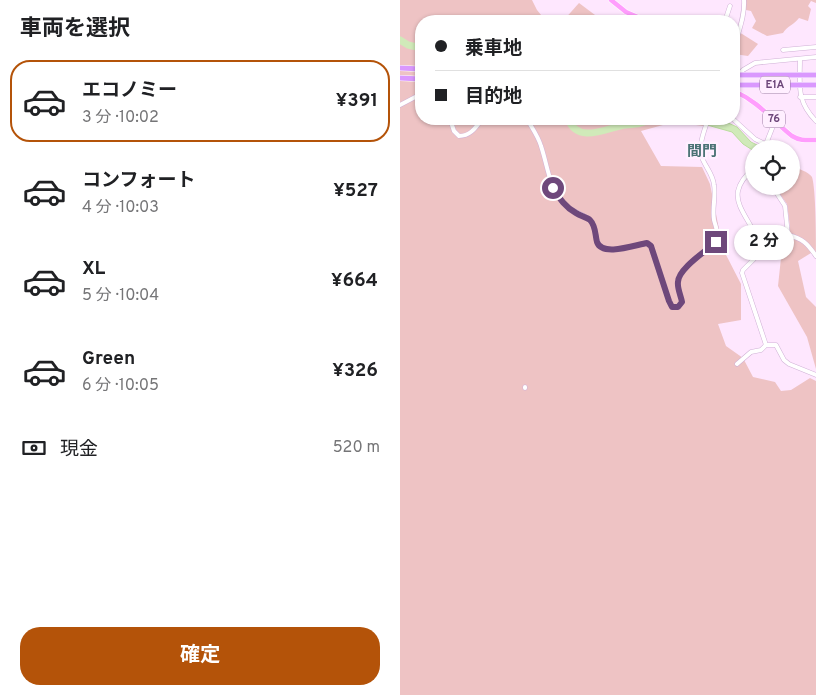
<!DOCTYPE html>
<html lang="ja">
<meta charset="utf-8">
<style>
:root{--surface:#fff;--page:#f2f2f2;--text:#202124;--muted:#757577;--line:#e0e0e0;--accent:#b45309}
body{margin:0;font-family:Overpass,"Noto Sans JP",sans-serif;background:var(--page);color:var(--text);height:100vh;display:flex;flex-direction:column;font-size:19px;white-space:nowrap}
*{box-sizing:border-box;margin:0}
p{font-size:16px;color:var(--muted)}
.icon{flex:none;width:28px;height:28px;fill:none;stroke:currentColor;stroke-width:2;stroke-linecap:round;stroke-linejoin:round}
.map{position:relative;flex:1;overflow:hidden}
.panel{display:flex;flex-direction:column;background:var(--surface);width:400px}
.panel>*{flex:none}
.guide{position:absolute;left:15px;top:15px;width:325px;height:110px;border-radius:20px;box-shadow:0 1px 4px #0004;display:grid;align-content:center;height:110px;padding:0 20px;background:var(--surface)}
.controls{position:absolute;left:345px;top:140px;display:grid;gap:10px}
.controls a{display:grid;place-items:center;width:55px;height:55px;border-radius:50%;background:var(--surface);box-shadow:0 1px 4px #0004;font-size:25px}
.end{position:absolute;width:22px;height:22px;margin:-11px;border:6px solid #6e487b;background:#fff;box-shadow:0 0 0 2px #fff}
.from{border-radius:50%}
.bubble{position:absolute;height:35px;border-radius:18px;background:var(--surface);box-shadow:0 1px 4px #0004;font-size:16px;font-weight:700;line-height:35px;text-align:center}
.guide b{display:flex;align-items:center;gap:18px;height:48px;font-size:19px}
.guide b+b{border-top:1px solid var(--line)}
.guide i{width:12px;height:12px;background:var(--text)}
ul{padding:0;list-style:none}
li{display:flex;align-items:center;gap:15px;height:82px;margin:0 10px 8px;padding:0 10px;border:2px solid transparent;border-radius:20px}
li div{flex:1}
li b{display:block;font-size:19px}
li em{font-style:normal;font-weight:700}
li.on{border-color:var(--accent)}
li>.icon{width:45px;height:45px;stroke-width:1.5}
h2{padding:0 20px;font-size:22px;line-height:60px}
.pay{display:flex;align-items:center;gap:12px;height:55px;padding:0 20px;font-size:19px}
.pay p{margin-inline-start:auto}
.action{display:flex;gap:10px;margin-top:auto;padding:10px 20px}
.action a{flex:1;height:58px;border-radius:20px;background:var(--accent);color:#fff;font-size:20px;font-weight:700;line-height:58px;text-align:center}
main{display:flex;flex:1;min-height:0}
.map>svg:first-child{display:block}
.green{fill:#eec3c4}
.water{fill:#d0eab9;stroke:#bbdd9e}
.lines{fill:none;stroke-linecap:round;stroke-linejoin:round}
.river{stroke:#d0eab9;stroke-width:7}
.minor-casing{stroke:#d0b1d6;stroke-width:5}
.major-casing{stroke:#fff;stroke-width:5.5}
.highway-casing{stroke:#fff;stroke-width:6}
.minor{stroke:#fff;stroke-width:4}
.major{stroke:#ff9dfd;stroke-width:4.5}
.highway{stroke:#da98fe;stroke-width:5}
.highway-bridge-casing{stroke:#fff;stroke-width:6;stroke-linecap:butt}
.highway-bridge{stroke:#da98fe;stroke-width:5}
.route{stroke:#6e487b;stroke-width:6}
.labels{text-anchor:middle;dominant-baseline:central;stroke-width:5;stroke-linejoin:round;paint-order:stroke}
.shield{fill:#ffefff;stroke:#9a7aa3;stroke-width:1}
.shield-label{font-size:11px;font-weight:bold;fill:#6e487b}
.quarter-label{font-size:15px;font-weight:bold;fill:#4a7274;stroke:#ffefff}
</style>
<main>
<section class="panel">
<h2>車両を選択</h2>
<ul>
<li class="on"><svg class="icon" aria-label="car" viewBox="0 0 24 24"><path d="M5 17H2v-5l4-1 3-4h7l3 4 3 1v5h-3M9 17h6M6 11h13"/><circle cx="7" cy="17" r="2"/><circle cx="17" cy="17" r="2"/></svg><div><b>エコノミー</b><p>3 分 · 10:02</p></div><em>¥391</em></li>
<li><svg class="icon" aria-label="car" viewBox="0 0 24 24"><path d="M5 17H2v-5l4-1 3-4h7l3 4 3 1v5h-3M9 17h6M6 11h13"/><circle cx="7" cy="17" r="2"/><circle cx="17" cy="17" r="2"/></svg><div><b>コンフォート</b><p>4 分 · 10:03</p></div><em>¥527</em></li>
<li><svg class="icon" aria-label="car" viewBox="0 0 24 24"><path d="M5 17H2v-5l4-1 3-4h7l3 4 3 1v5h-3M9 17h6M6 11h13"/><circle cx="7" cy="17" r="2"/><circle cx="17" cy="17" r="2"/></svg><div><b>XL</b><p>5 分 · 10:04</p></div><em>¥664</em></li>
<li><svg class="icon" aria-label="car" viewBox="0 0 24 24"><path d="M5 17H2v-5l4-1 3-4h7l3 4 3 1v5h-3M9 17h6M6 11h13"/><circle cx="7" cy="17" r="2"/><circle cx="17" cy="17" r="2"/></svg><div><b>Green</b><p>6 分 · 10:05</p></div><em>¥326</em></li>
</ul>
<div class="pay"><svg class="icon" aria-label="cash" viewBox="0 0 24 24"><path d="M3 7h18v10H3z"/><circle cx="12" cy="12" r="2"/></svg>現金<p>520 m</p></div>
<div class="action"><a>確定</a></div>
</section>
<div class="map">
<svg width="416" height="695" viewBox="0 0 416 695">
<rect width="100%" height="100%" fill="#fee7fe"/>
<!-- green -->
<g class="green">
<polygon points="0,0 132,0 137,10 146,21 21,21 21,119 306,119 303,126 274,122 241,131 261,166 302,167 310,184 323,249 341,284 341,320 318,324 326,346 343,358 353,377 375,382 381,391 391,390 410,378 416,381 416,695 0,695"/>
<path d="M346 0H416V3L411 1 408 6 411 9 408 21 399 18C394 25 387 26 383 33L367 36 352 28 356 21 351 11 346 10Z"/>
<polygon points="179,3 203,21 163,21"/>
<polygon points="339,32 358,44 348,56 334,54"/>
<path d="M391 166C397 168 409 172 412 177 416 190 416 239 416 257L411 253 398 261 406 297 416 307V369L407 337 378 286 381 258 375 236 390 227 387 204 374 186H391Z"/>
</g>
<!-- water -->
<polygon class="water" points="286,119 310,119 326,122 337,127 351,142 365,149 354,149 354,151 343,144 332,132"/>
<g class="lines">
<!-- river -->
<g class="river">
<polyline points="58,21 66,20 75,21"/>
<polyline points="0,40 8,45 21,48"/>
<path d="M168 119C178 144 205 129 224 125 235 124 242 124 251 119"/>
</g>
<defs>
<g id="minor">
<polyline points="325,21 330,6"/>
<path d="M334 49C338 32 345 17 344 0"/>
<polyline points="383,50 416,47"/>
<path d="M400 59C400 85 396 101 416 121"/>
<polyline points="334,80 343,70 355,63 416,57"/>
<polyline points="400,97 416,97"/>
<polyline points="0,105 21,94"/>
<path d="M50 119 54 131 59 136C71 136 76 127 82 119"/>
<path d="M127 119C132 128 138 136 141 146 148 167 148 184 163 203 170 212 184 213 191 221 196 228 195 236 198 243 203 257 236 245 247 243L251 247 269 301 272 307H278L282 302C281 296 277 288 278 282 278 269 306 251 316 242 319 233 316 228 314 220 312 208 316 196 314 185 313 175 307 169 303 160 297 147 304 132 308 119"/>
<polyline points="333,119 355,139 367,145"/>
<polyline points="364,149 375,121"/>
<path d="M354 168C347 174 340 181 338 191 335 206 350 221 355 235 357 243 356 251 354 259L343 270 342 273 366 345"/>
<path d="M372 186 385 206 388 235C403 239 407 243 416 256"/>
<polyline points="337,364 351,352 361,350 366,345 376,345 384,360 389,364 416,375"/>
<polyline points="125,388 125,387"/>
</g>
<g id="major">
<polyline points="211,0 226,12 247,21"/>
<path d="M334 91C359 102 371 119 392 136 400 141 407 140 416 140"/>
</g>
<g id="highway">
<polyline points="0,68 21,69"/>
<polyline points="0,78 21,79"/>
</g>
</defs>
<!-- minor casing -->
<use href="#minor" class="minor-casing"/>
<!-- major casing -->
<use href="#major" class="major-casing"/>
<!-- highway casing -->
<use href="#highway" class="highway-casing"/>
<!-- minor -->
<use href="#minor" class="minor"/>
<!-- major -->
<use href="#major" class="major"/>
<!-- highway -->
<use href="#highway" class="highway"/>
<defs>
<g id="highway-bridge">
<polyline points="334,75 416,75"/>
<polyline points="334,85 416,85"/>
</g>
</defs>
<!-- highway-bridge casing -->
<use href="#highway-bridge" class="highway-bridge-casing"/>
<!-- highway-bridge -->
<use href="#highway-bridge" class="highway-bridge"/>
</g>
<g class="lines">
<!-- route -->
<path class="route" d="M153 188C160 199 165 207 176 213 180 216 187 217 190 220 196 226 195 235 197 242 202 257 235 245 247 243L251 246 269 301 272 307H278L282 302C281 296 277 288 278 282 278 269 306 251 316 242"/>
</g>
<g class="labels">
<!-- shield labels -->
<g class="shield">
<rect x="360" y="76.5" width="30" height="17" rx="4"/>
<rect x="363" y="110.5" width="22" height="17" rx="4"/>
</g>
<g class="shield-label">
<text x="375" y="85">E1A</text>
<text x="374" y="119">76</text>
</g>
<!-- quarter labels -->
<g class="quarter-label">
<text x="302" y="152">間門</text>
</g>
</g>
</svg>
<div class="controls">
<a><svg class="icon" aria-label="locate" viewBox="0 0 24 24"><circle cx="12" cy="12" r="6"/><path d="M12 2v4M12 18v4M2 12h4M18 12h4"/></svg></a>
</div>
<i class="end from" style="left:153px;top:188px"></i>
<i class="end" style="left:316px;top:242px"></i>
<div class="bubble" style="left:334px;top:225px;width:60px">2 分</div>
<div class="guide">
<b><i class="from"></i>乗車地</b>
<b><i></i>目的地</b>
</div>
</div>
</main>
